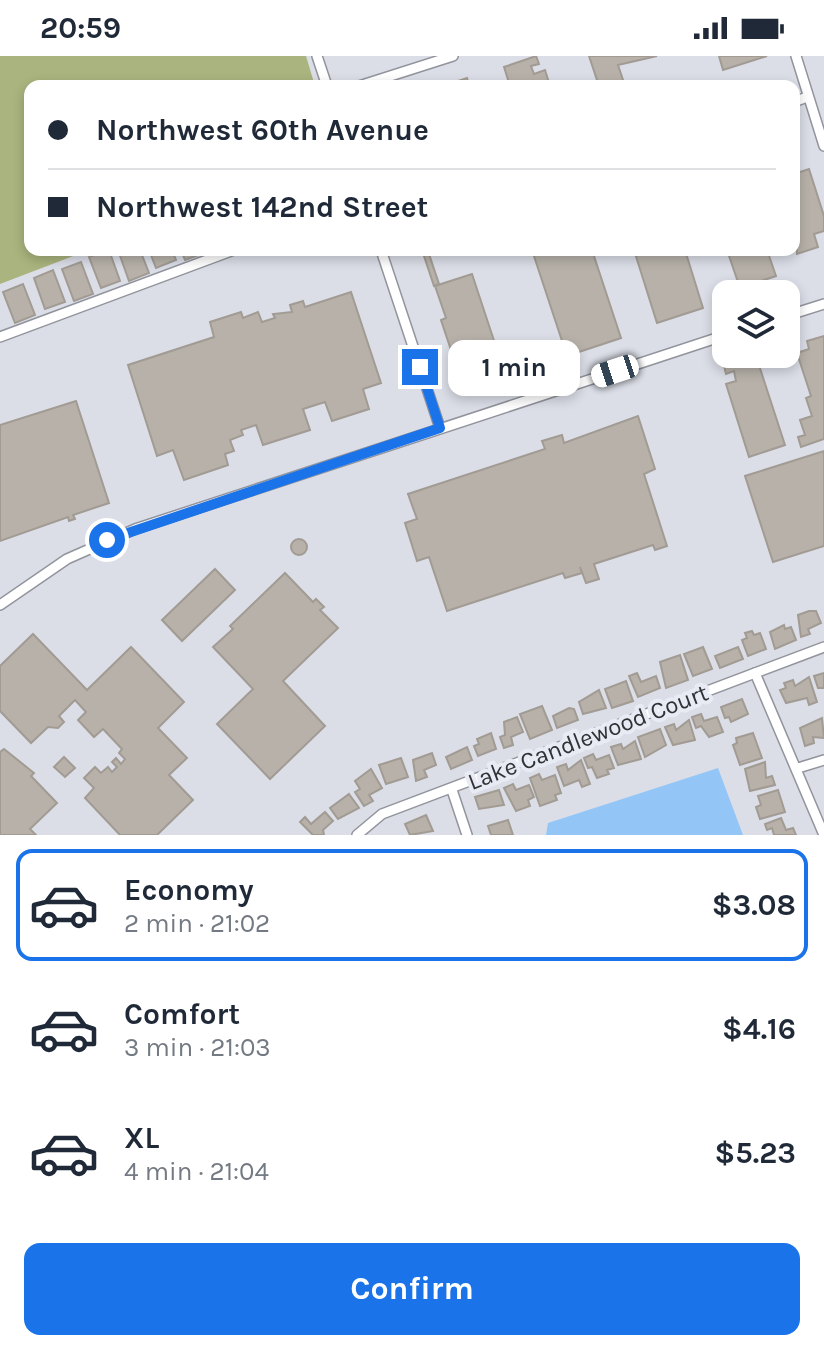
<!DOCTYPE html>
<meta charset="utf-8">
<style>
:root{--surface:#fff;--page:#f6f6f7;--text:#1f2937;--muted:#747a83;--line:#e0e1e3;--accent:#1a73e8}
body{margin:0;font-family:Karla,sans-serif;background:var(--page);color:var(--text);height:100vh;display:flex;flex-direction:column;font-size:30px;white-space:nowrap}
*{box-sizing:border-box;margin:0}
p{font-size:26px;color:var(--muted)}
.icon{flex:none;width:44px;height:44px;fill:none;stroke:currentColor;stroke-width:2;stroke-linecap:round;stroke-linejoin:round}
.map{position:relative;height:779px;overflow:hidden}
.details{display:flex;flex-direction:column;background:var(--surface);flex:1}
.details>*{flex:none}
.top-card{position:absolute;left:24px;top:24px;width:776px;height:176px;border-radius:16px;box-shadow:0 4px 12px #0003;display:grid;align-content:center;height:176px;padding:0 24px;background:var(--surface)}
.fabs{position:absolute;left:712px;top:224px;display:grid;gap:16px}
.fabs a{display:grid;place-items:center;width:88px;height:88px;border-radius:16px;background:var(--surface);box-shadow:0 4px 12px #0003;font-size:40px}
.end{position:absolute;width:36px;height:36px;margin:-18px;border:10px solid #1a73e8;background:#fff;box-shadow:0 0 0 4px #fff}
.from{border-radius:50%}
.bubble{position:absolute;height:56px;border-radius:16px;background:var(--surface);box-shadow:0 4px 12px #0003;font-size:26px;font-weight:700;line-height:56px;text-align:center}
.car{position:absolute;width:24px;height:48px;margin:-24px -12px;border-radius:10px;box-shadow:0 0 6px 2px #0007;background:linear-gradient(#fff 24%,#345 0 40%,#fff 0 76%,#345 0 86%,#fff 0)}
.top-card b{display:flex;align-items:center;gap:28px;height:76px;font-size:30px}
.top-card b+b{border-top:2px solid var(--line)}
.top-card i{width:20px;height:20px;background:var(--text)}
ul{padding:14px 0 0;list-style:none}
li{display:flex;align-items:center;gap:24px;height:112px;margin:0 16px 12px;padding:0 8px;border:4px solid transparent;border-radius:16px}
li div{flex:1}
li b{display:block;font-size:30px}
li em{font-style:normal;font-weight:700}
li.on{border-color:var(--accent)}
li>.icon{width:72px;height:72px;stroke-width:1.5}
.button{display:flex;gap:16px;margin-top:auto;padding:16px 24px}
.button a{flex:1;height:92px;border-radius:16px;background:var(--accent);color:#fff;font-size:32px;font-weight:700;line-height:92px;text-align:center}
.status{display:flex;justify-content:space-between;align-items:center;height:56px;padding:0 40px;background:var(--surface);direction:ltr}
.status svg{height:22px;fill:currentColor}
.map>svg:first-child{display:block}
.green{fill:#a9b47e}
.water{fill:#93c6f7}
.building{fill:#b7b1a9;stroke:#a19b94;stroke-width:2}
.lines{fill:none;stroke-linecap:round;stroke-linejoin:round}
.minor-casing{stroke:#92949d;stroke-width:12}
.minor{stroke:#fff;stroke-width:9}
.route{stroke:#1a73e8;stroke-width:10}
.labels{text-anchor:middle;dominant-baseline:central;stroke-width:8;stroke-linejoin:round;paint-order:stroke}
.street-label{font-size:24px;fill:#313235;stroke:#e8ebf4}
</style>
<div class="status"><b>20:59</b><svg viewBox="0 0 49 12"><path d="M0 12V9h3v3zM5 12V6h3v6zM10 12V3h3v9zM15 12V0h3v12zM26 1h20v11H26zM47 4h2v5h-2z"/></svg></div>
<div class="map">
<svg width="824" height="779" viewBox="0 0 824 779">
<rect width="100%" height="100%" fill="#dbdee7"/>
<!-- green -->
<polygon class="green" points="0,0 306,0 315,30 30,30 30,194 89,194 0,228"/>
<!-- water -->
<polygon class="water" points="718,712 743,779 546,779 548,767"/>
<!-- building -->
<g class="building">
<polygon points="536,0 539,8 531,10 534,18 545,14 550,30 510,30 504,11"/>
<polygon points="589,0 657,0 618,9 625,30 599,30"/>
<polygon points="719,0 767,0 723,14"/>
<polygon points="467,22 469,30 443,30"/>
<polygon points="809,113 824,160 824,175 814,178 818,191 797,198 794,118"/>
<polygon points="109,194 120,225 101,232 89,201"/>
<polygon points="118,194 140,194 149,217 129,225"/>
<polygon points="149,194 172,194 176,204 156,212"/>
<polygon points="181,194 203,194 204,197 185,204"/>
<polygon points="532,194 592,194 621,282 567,300"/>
<polygon points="634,194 685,194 703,252 657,267"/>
<polygon points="727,194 767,194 776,220 740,232"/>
<polygon points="428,195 439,228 434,230 423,197"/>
<polygon points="81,206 93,238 74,245 62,213"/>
<polygon points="53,214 65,246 45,253 34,222"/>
<polygon points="472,218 505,318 468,330 459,301 454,303 441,264 446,262 435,230"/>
<polygon points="23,228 35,259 15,267 3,236"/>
<polygon points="351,236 381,327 363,333 369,353 332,365 325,346 303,353 310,374 263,389 256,369 241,374 243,379 230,384 234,395 225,398 228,409 184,424 173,394 157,400 128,309 214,281 210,266 241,256 243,262 258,256 262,266 275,262 273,258 292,256 290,249 303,245 305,251"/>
<polygon points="824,280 824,383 801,391 798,381 805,379 800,364 812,360 806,342 811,340 797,297 809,293 807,285"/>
<polygon points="756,300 785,389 749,401 726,328 736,325 734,315 726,318 724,310"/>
<polygon points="76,345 109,447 73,459 75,463 69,465 68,461 0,485 0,369"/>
<polygon points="638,360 655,413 644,418 667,490 655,494 653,489 594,508 599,523 586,527 580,511 582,517 565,522 563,517 447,555 429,501 417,505 405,467 417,463 408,438 545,393 542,385 562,379 564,387"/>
<polygon points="824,395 824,490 773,506 745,420"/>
<circle cx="299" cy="491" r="8"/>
<polygon points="215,513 235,534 182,585 162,564"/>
<polygon points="285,517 313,546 316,543 324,551 320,554 338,572 283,625 325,670 270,723 217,668 253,633 213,591 233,573 230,570"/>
<polygon points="809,555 816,555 821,567 808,573 810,578 801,581 798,559"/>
<polygon points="784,569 785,573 791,571 796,584 775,593 770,576"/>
<polygon points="752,575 754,579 760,577 766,593 748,600 742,584 747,582 745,577"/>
<polygon points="33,578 87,634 131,591 184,646 158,672 187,702 169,719 193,744 157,779 120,779 85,742 94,732 84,722 95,711 101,717 108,711 112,716 117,711 112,706 116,702 121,708 125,703 119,697 122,693 103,673 94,681 78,664 86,656 75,644 59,660 64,666 58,672 48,671 31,687 0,655 0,610"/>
<polygon points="703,591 712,613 693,620 684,598"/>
<polygon points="738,591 743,603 720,612 715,600"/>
<polygon points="680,599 688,624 666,632 660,606"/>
<polygon points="637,617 641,626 656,620 660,632 638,641 629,620"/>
<polygon points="824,617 824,632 818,632 814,620"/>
<polygon points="809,621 817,646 809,649 807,642 786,647 780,634 786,632 784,627 793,624 795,630"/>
<polygon points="626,625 633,645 612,652 605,633"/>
<polygon points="599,634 606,652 583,658 579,646"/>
<polygon points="742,643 748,658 731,666 729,661 725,662 721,651"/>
<polygon points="542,650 552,674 530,683 520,658"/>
<polygon points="569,652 574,653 578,664 557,672 553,660"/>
<polygon points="701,658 704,665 717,661 723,676 709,681 701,670 696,672 692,661"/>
<polygon points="517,661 523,676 511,681 513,689 504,692 500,681 505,679 504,666"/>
<polygon points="822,662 824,682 813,681 814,687 805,690 800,672"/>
<polygon points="689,664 695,684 673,689 665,671 674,668 676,674"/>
<polygon points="660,673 666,689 645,701 638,681"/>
<polygon points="491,677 496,693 478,700 474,690 479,688 477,683"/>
<polygon points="753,677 762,702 740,709 733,689 737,687 736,682"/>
<polygon points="635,685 641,703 618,709 611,691 621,688 623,693"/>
<polygon points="467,691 472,704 451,713 446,701"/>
<polygon points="4,693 34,717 31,720 57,747 30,773 36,779 0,779 0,696"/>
<polygon points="432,697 436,709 424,714 427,721 416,725 413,704"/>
<polygon points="593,698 596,704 609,699 614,712 607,714 609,718 597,722 592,711 588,712 584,702"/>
<polygon points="64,701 75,712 65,721 54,711"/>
<polygon points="401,702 408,721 386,728 379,709"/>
<polygon points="581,704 590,728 582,731 579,724 564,730 557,711 566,708 568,714"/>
<polygon points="765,706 766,722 772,720 775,729 750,735 745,713"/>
<polygon points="371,713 382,732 369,739 373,745 364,750 355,736 360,733 355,725"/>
<polygon points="539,718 542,724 555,719 561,737 555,739 557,744 540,750 530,722"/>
<polygon points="513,728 516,734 529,729 534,741 528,744 530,750 516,755 504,732"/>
<polygon points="499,734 504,749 479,753 475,741"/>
<polygon points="778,734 785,756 760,763 756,751 761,749 758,740"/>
<polygon points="349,738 359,752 338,763 330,752"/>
<polygon points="325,756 333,765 323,774 324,779 313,779 300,766 305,761 311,768"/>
<polygon points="426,759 433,775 410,779 405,768"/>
<polygon points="781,762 786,774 793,772 796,779 774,779 772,772 767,774 765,768"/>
<polygon points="508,764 513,779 491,779 488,770"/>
</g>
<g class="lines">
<defs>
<g id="minor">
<polyline points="317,0 327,30"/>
<polyline points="796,0 824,90"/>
<polyline points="359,30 453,0"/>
<polyline points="794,46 807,41"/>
<polyline points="381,194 440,372"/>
<polyline points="786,260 824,248"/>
<polyline points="0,281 234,194"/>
<polyline points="0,549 67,503 135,473 726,279"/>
<polyline points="755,617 824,779"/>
<polyline points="798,712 824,704"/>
<polyline points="452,734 467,779"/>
<polyline points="357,779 382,758 824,591"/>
</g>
</defs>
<!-- minor casing -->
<use href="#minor" class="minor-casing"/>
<!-- minor -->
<use href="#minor" class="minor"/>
</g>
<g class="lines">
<!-- route -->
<polyline class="route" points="107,484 440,372 420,311"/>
</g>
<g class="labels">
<!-- street labels -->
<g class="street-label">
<text transform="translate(588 681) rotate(-21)">Lake Candlewood Court</text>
</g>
</g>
</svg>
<div class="fabs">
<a><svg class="icon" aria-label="layers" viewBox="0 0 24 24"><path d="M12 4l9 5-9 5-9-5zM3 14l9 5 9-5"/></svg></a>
</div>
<i class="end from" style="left:107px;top:484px"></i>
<i class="end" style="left:420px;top:311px"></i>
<div class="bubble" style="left:448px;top:284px;width:132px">1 min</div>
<i class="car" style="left:615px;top:315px;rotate:252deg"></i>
<div class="top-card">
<b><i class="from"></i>Northwest 60th Avenue</b>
<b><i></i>Northwest 142nd Street</b>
</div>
</div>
<section class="details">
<ul>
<li class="on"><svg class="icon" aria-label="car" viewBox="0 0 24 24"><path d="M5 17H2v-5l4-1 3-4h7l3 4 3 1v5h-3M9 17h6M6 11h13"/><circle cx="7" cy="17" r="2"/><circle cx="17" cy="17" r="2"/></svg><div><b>Economy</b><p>2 min · 21:02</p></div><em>$3.08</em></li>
<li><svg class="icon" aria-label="car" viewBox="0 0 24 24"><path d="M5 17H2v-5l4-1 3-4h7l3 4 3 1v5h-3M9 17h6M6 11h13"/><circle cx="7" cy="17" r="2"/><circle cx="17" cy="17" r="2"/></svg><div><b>Comfort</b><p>3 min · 21:03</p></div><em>$4.16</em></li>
<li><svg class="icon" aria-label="car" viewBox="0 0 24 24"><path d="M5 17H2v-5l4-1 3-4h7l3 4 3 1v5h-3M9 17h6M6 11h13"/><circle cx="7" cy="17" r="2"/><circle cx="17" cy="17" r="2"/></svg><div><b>XL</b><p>4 min · 21:04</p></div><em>$5.23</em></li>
</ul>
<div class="button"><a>Confirm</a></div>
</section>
